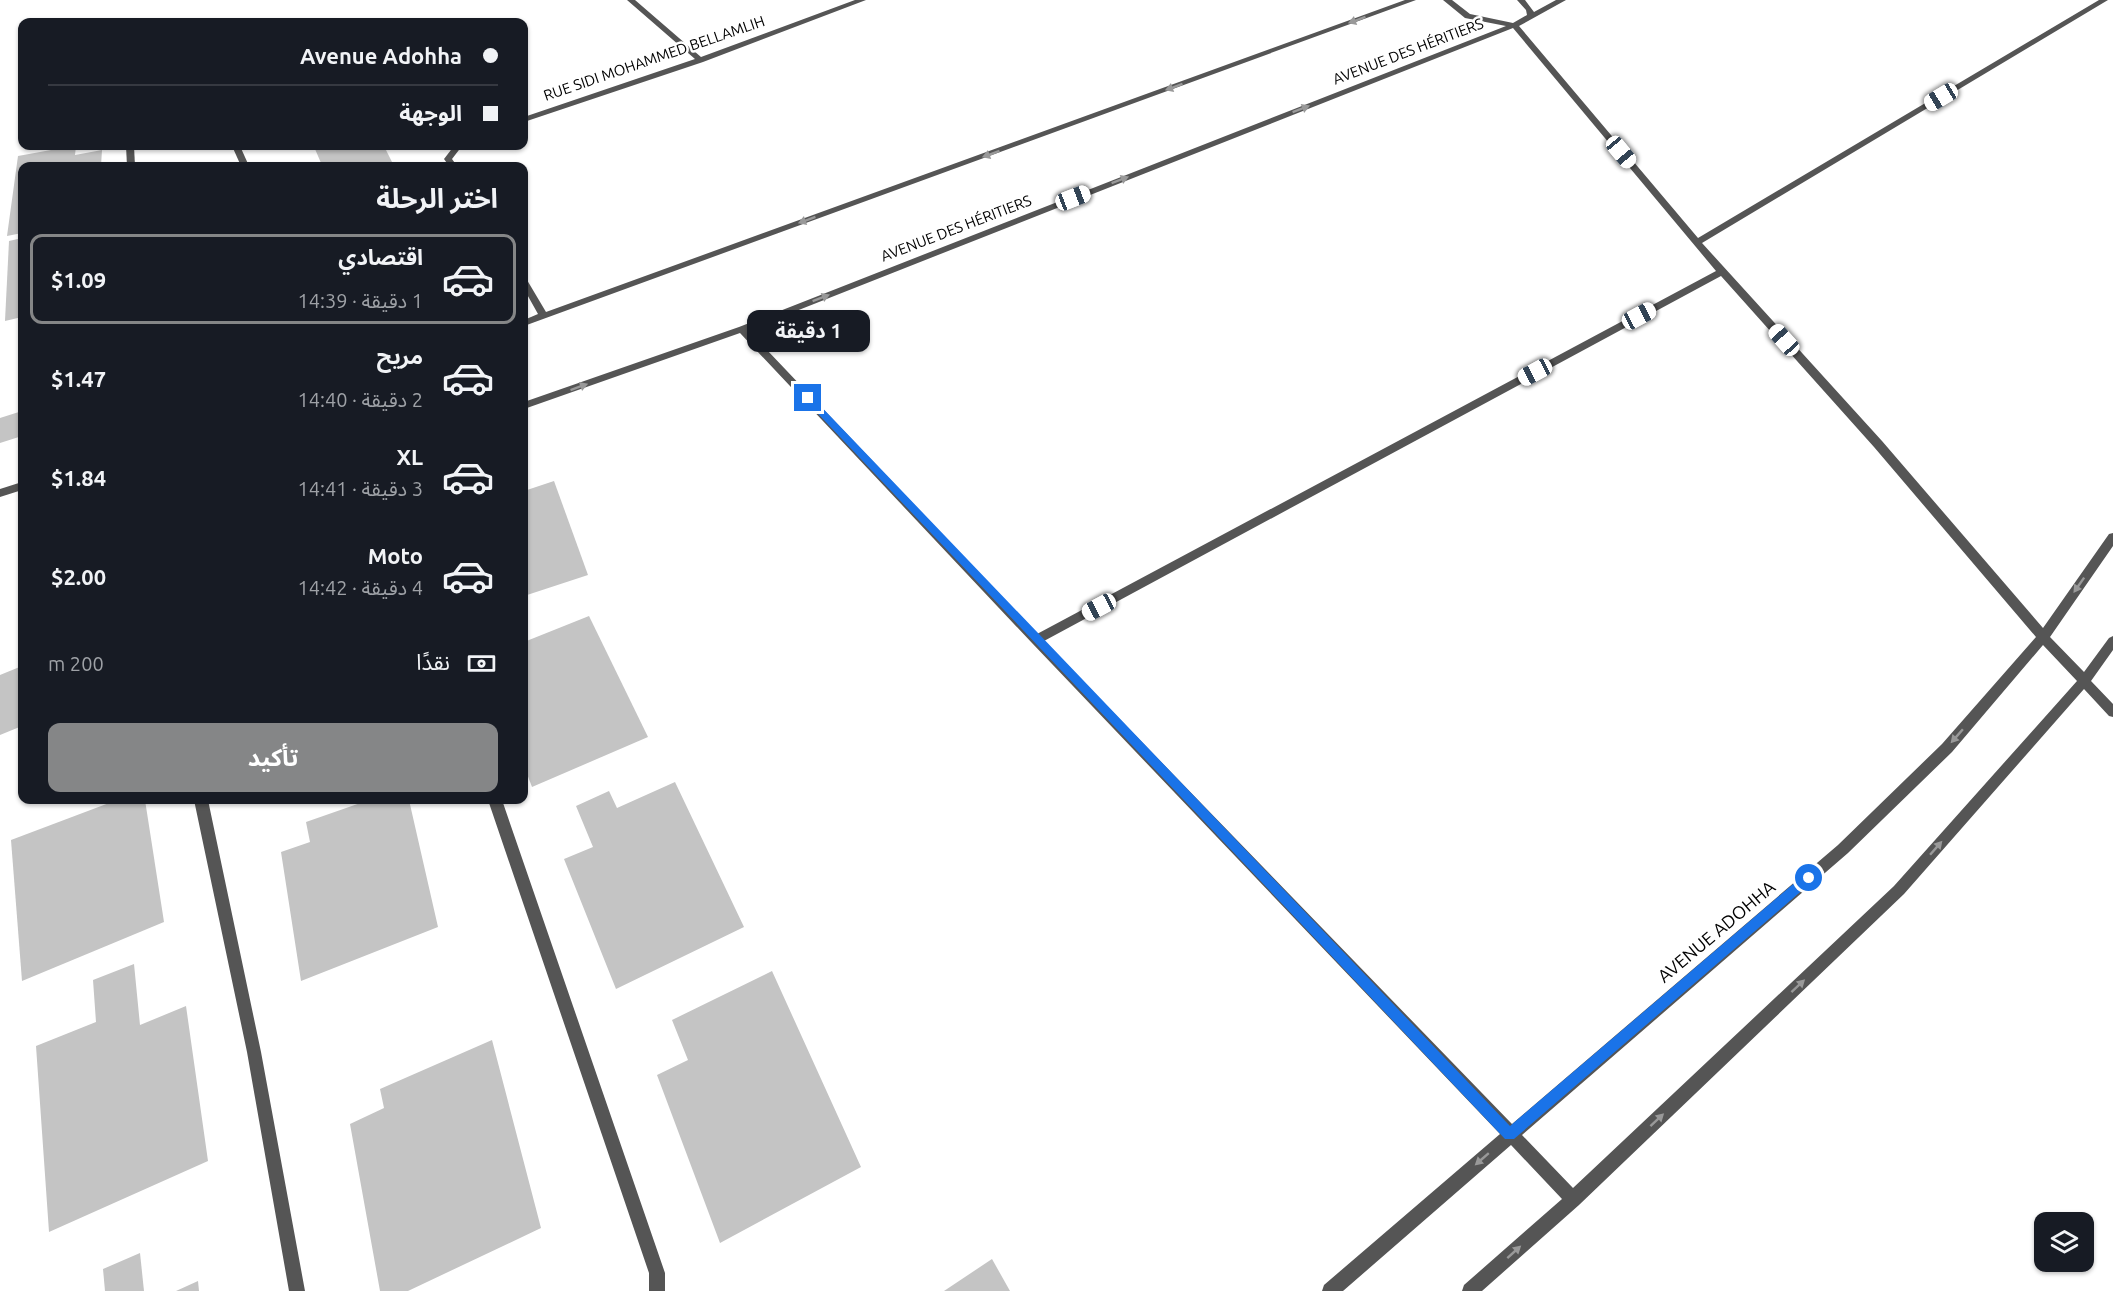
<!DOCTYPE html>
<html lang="ar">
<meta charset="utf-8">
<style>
:root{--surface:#171b24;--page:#242831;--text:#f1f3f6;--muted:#9ea1a6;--line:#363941;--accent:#858687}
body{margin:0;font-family:Ubuntu,"Noto Sans Arabic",sans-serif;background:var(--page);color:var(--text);direction:rtl;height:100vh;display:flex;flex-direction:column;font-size:22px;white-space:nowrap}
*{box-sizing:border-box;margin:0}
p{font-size:20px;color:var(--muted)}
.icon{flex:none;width:33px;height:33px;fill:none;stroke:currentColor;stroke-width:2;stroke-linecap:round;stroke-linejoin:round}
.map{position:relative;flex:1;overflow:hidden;direction:ltr}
.panel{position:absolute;left:18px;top:162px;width:510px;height:642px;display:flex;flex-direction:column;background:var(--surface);border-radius:12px;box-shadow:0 2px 4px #0004;direction:rtl}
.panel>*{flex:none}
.top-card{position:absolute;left:18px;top:18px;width:510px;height:132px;border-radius:12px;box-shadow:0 2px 4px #0004;direction:rtl;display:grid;align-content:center;height:132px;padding:0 30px;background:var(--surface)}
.fabs{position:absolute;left:2034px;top:1212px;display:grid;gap:12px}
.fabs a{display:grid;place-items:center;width:60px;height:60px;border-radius:12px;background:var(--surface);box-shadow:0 2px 4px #0004;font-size:30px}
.end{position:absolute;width:27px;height:27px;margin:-14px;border:8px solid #1a73e8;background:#fff;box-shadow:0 0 0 3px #fff}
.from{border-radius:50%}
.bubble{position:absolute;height:42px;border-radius:12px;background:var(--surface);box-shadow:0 2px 4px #0004;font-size:20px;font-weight:700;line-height:42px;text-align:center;direction:rtl}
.car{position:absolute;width:18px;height:36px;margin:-18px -9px;border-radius:8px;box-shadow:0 0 4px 2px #0007;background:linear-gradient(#fff 24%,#345 0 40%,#fff 0 76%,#345 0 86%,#fff 0)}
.top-card b{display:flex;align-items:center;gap:21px;height:57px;font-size:22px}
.top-card b+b{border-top:2px solid var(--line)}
.top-card i{width:15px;height:15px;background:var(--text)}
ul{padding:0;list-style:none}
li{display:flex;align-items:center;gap:18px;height:90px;margin:0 12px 9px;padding:0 18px;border:3px solid transparent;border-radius:12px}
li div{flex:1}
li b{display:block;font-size:22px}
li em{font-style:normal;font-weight:700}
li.active{border-color:var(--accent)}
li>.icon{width:54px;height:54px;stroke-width:1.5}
h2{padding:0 30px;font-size:27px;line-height:72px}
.pay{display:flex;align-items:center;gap:15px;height:66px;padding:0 30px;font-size:22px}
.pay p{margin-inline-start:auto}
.primary-button{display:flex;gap:12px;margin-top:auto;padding:12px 30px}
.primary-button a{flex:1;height:69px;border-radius:12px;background:var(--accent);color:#fff;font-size:24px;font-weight:700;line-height:69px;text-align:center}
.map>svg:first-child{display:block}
.building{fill:#c4c4c4}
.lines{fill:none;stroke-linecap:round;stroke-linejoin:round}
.street{fill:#555;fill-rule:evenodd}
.oneway{fill:#999}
.route{fill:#1a73e8}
.labels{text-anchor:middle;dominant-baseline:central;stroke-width:5;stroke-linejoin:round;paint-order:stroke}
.far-street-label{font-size:15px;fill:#000;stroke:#fff}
.street-label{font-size:18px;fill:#000;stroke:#fff}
</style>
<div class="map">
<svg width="2113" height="1291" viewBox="0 0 2113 1291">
<rect width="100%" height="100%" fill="#fff"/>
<!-- building -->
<g class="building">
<polygon points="73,146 76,146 75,155 102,150 101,166 22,166 22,233 7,236 18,156"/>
<polygon points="326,146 384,146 394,166 310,166 321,163 315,149"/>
<polygon points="22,238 22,317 5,321 9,241"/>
<polygon points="22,411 22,436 0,443 0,418"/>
<polygon points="554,481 588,575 524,596 524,491"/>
<polygon points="589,616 648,737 532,787 524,766 524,642"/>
<polygon points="22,666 22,726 0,735 0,675"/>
<polygon points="675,782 744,927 616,989 564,859 593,847 576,806 609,791 617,808"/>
<polygon points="117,800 145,800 164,922 22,981 11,840"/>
<polygon points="369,800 409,800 438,927 301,981 281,852 310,842 306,822"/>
<polygon points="134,964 140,1025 186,1006 208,1161 49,1232 36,1046 96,1022 93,980"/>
<polygon points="772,971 861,1167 720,1243 657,1075 688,1060 672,1020"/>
<polygon points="492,1040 541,1228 408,1291 380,1291 350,1124 384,1108 380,1089"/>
<polygon points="140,1253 144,1291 105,1291 103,1269"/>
<polygon points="992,1259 1010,1291 944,1291"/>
<polygon points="198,1281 199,1291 176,1291"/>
</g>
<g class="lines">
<!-- street -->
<g class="street">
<polygon points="627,0 635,0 701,57 855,0 866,0 703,62 524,122 524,117 695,59"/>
<polygon points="1405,0 1416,0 524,326 524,320 538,314 524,289 524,279 527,280 546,312"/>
<path d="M1443 0H1452L1470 14 1513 23 1527 15 1526 10 1517 0H1525L1534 12 1556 0H1566L1519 26 1698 238 2099 0H2108L1702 243 1882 441 2043 628 2109 534 2113 533V546L2050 637 2084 672 2109 638 2113 636V650L2091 681 2113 704V717L2109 716 2084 689 1904 894 1579 1205 1482 1291H1462L1464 1285 1562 1199 1511 1145 1343 1291H1322L1324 1285 1500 1134 1032 643 740 333 524 409V402L739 327 1506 26 1465 18ZM1513 28 1716 271 1037 634 748 330ZM1721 276 1874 447 2036 637 1942 744 1838 845 1512 1124 1044 641ZM2043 645 2077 681 1894 886 1573 1188 1522 1135 1848 853 1952 752Z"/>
<polygon points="126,146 134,146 135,166 127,166"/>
<polygon points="232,146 240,146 249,166 241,166"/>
<polygon points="454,146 462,146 452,159 457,166 449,166 444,159"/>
<polygon points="22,482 22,490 0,497 0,489"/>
<polygon points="194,800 208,800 261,1052 305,1291 289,1291 247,1052"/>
<polygon points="488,800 502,800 665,1273 665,1291 649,1291 649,1273"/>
</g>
</g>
<!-- one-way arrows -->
<defs><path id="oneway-solid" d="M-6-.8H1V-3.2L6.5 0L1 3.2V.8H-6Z" transform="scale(1.5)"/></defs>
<g class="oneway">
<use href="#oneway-solid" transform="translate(1357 20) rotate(160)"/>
<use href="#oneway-solid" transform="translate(1174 87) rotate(160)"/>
<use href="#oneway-solid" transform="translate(1301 109) rotate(-21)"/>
<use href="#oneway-solid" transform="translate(991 154) rotate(160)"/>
<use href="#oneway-solid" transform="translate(1120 180) rotate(-21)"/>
<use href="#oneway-solid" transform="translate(807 220) rotate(160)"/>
<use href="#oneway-solid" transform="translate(821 298) rotate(-21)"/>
<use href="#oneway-solid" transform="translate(579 387) rotate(-20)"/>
<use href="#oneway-solid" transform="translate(2079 585) rotate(125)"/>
<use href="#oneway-solid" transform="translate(1957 736) rotate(131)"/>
<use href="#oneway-solid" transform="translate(1936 848) rotate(-49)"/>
<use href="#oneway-solid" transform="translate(1798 986) rotate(-43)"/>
<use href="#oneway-solid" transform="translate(1657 1120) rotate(-43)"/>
<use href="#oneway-solid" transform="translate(1482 1159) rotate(139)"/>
<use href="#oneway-solid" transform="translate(1514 1252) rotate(-42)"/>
</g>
<!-- route -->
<polygon class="route" points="805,396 811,396 1510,1126 1805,874 1813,874 1813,881 1514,1139 1505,1139 805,400"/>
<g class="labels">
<!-- far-street labels -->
<g class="far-street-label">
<text transform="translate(1408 51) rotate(-21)">AVENUE DES HÉRITIERS</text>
<text transform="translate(654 58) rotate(-19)">RUE SIDI MOHAMMED BELLAMLIH</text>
<text transform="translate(956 228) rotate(-21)">AVENUE DES HÉRITIERS</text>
</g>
<!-- street labels -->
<g class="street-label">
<text transform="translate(1716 931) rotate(-40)">AVENUE ADOHHA</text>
</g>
</g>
</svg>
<div class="fabs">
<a><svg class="icon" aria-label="layers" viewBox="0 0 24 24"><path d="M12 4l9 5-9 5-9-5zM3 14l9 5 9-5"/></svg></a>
</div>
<i class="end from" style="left:1809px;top:878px"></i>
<i class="end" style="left:808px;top:398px"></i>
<div class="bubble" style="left:747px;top:310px;width:123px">1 دقيقة</div>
<i class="car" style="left:1941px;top:97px;rotate:239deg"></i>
<i class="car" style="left:1621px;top:152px;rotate:140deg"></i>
<i class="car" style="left:1073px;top:198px;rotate:69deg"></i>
<i class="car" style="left:1639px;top:316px;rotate:62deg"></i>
<i class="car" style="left:1784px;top:340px;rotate:318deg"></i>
<i class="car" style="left:1535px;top:372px;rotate:242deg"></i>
<i class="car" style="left:1099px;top:607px;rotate:242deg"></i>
<div class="top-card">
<b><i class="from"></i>Avenue Adohha</b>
<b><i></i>الوجهة</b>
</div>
<section class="panel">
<h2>اختر الرحلة</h2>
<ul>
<li class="active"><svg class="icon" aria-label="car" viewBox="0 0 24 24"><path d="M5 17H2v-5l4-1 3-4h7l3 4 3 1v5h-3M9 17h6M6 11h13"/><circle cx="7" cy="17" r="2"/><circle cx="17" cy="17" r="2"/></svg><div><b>اقتصادي</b><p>1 دقيقة · 14:39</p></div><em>$1.09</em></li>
<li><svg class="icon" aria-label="car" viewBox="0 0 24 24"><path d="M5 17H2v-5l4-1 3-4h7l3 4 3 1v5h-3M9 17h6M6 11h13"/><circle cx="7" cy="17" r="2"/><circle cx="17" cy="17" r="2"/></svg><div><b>مريح</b><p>2 دقيقة · 14:40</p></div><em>$1.47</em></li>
<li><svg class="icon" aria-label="car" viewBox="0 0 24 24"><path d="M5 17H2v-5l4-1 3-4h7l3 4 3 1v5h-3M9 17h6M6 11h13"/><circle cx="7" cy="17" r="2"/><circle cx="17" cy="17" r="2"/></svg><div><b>XL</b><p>3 دقيقة · 14:41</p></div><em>$1.84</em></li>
<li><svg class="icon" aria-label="car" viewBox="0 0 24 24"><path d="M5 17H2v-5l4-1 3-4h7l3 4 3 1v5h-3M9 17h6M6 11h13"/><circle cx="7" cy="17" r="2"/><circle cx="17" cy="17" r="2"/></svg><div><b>Moto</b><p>4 دقيقة · 14:42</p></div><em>$2.00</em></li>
</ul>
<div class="pay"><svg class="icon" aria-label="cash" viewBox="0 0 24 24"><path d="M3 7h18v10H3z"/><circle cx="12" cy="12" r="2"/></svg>نقدًا<p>200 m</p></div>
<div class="primary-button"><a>تأكيد</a></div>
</section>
</div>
